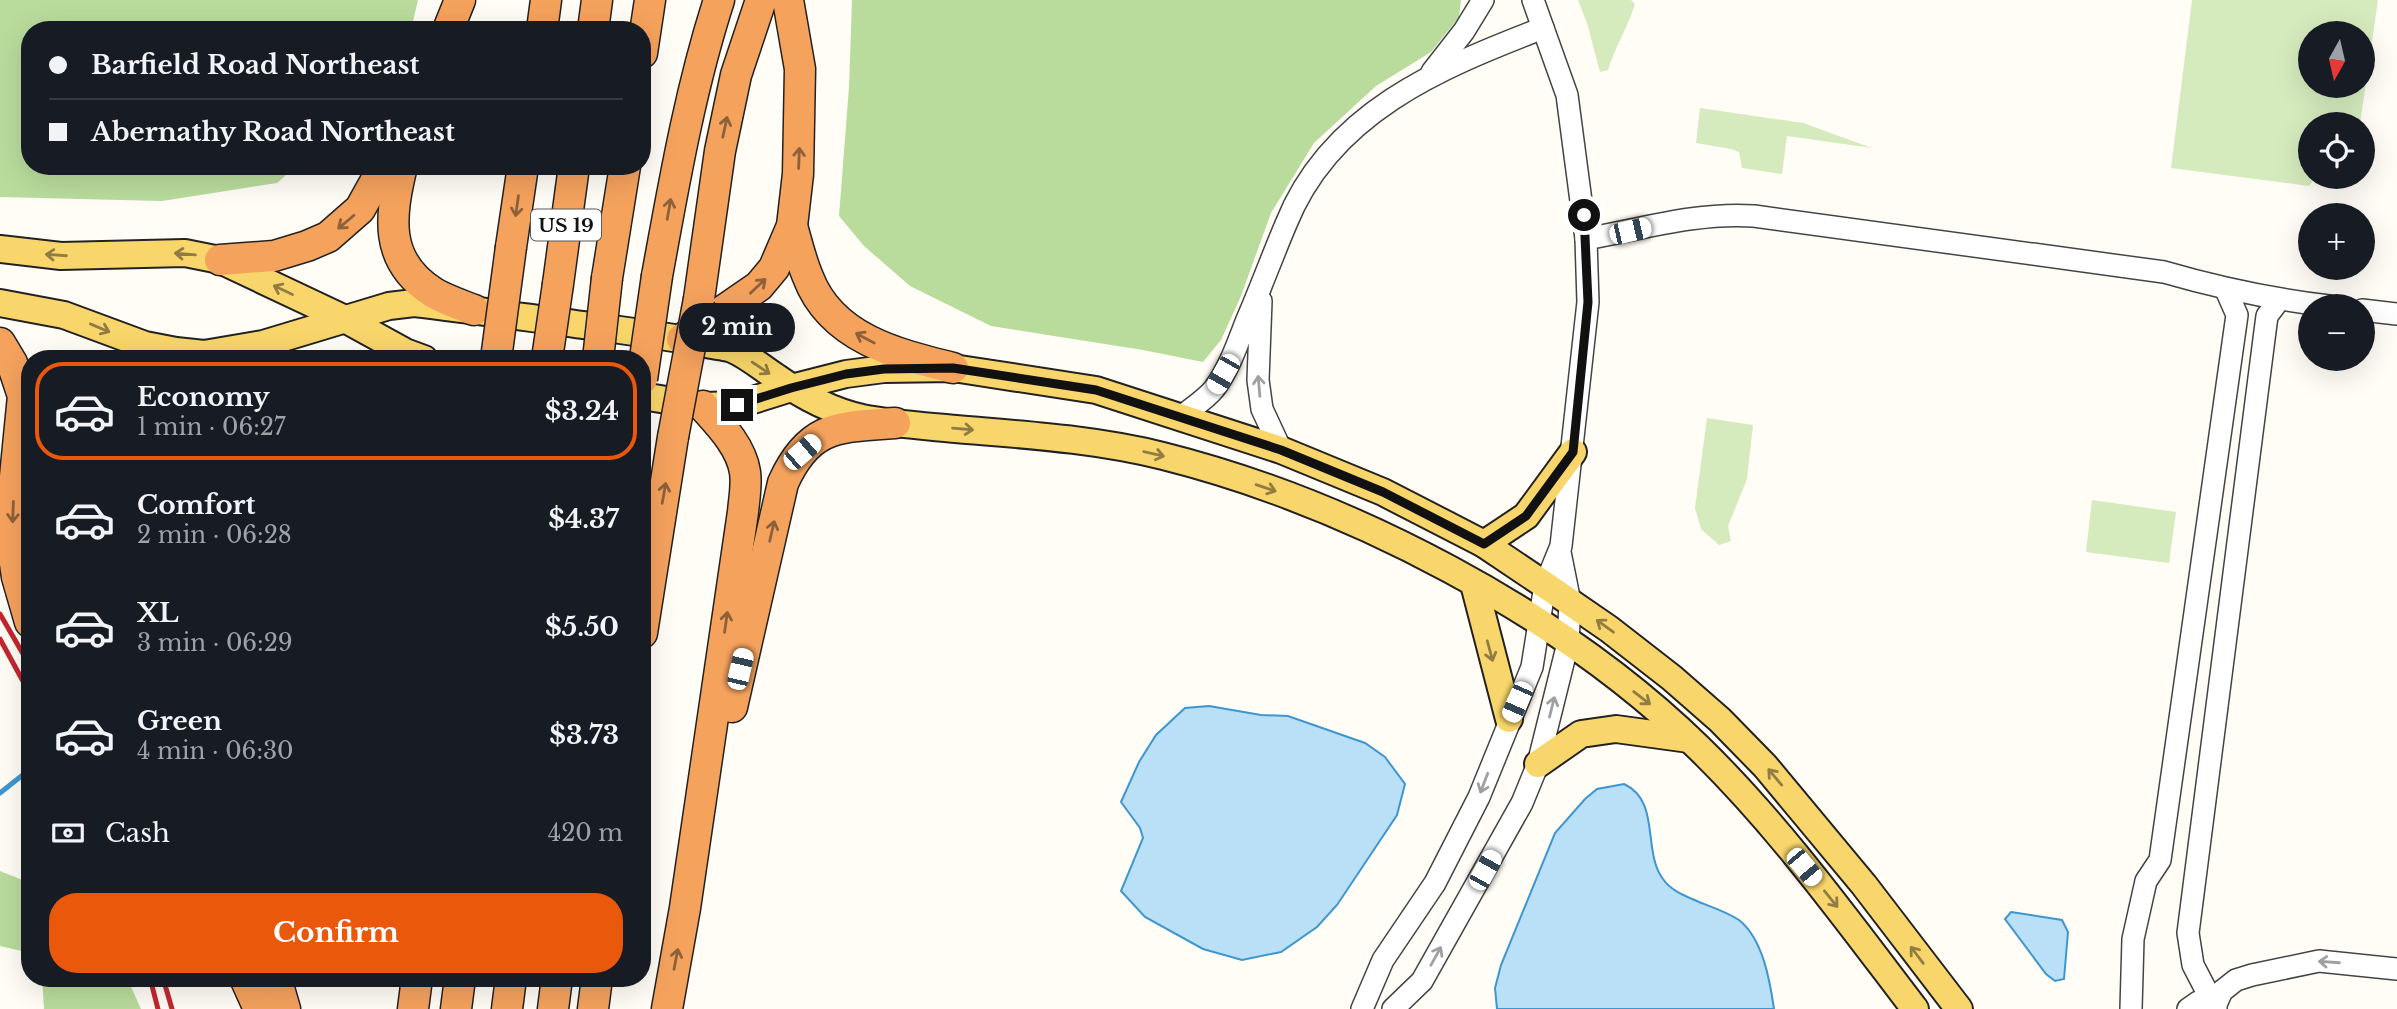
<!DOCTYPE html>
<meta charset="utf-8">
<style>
:root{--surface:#171b24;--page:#242831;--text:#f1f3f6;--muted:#9ea1a6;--line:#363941;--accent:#ea580c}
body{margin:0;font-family:"Libre Baskerville",serif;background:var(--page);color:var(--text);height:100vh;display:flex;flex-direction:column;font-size:26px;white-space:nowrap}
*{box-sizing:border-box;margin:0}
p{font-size:23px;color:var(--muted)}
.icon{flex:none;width:38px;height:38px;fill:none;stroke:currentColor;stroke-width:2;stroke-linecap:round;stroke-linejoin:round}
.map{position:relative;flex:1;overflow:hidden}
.panel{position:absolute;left:21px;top:350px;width:630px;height:637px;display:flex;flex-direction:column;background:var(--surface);border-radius:28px;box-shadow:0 7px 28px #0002}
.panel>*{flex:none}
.top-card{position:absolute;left:21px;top:21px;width:630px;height:154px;border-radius:28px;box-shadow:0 7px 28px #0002;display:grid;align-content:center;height:154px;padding:0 28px;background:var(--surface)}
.needle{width:46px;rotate:188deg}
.buttons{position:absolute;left:2298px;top:21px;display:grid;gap:14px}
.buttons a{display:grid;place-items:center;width:77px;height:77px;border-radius:50%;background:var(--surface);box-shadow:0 7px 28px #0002;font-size:35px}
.end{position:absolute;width:32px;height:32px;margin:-16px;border:9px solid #111;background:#fff;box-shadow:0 0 0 4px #fff}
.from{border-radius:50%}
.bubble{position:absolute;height:49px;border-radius:24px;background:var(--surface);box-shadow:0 7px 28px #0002;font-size:23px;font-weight:700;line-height:49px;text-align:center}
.car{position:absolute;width:21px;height:42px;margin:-21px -10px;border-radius:9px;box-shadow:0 0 5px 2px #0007;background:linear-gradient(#fff 24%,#345 0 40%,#fff 0 76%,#345 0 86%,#fff 0)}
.top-card b{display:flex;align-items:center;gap:24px;height:66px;font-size:26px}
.top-card b+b{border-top:2px solid var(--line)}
.top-card i{width:18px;height:18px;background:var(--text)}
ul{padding:12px 0 0;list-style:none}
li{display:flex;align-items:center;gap:21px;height:98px;margin:0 14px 10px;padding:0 14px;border:4px solid transparent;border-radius:28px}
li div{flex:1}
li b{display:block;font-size:26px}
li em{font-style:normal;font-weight:700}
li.selected{border-color:var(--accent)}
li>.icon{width:63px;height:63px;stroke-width:1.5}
.pay{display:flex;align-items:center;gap:18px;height:77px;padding:0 28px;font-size:26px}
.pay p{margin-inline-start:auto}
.cta{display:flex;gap:14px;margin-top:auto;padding:14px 28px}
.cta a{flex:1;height:80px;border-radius:28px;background:var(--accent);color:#fff;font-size:28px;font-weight:700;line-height:80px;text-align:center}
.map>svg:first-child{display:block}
.green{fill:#d5ebbd;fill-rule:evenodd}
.forest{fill:#b9dc9c}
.water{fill:#b9e0f7;stroke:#3f96cf;stroke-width:2}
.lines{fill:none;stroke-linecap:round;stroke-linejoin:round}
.stream{stroke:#3f96cf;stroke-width:5}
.minor-casing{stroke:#444;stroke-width:24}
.major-casing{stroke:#222;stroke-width:30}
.highway-casing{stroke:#222;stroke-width:33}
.minor{stroke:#fff;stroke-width:21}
.major{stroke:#f9d66b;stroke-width:26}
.highway{stroke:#f5a25d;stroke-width:30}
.rail{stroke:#c4262e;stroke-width:5}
.highway-bridge-casing{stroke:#222;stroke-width:33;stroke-linecap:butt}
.highway-bridge{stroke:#f5a25d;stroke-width:30}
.oneway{stroke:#8e613b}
.oneway2{stroke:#917d42}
.oneway3{stroke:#a0a0a0}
.route{stroke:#111;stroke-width:9}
.labels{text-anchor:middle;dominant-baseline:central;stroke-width:7;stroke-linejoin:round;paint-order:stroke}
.shield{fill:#fff;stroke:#585858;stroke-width:2}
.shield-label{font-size:19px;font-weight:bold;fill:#111}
</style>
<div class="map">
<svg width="2397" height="1009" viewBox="0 0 2397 1009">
<rect width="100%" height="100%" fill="#fffdf5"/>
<!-- green -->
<g class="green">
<path d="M1578 0H1631L1635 4C1628 27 1615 47 1608 70L1600 72 1587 23Z"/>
<path d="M2192 0H2378L2360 124H2310V177H2316L2309 186 2171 168ZM2310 33H2362V86H2310Z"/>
<polygon points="1700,108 1803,123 1872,148 1787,136 1782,174 1742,168 1739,152 1731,149 1696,143"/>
<polygon points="1707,418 1753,425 1747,479 1728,526 1731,541 1719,545 1701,529 1695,508"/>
<polygon points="2092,500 2176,512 2169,563 2086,552"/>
</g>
<!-- forest -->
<g class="forest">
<polygon points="0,0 418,0 411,30 30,30 30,166 296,166 277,183 162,201 0,197"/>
<polygon points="852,0 1461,0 1459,17 1431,52 1376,86 1314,143 1271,213 1241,296 1221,340 1203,362 1143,350 991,326 910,286 864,246 839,216 849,87"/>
<polygon points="0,871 30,883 30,953 0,946"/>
<polygon points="42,978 127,978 141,1009 44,1009"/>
</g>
<!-- water -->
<g class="water">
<polygon points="1209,706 1261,715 1288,716 1365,743 1385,757 1405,784 1397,815 1337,905 1317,927 1281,952 1242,960 1203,949 1145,917 1121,891 1143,838 1140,828 1121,802 1139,762 1156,735 1185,708"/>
<path d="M1624 784C1661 801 1642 851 1663 879 1671 891 1686 896 1699 902 1712 907 1727 912 1739 920 1763 939 1770 981 1774 1009H1497L1495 988 1501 965 1555 833 1585 799 1597 789Z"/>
<polygon points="2011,912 2062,920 2068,932 2064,979 2055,981 2046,974 2005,919"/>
</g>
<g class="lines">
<!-- stream -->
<polyline class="stream" points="0,793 29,770"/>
<defs>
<g id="minor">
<polyline points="1432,72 1464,31 1483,0"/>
<path d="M1586 239C1642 229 1697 212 1754 216L2164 272C2219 288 2271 299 2329 306"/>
<polyline points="1261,301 1258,380 1262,409 1281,450"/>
<polyline points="2362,310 2397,314"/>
<path d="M1182 416C1192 408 1206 399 1214 389 1229 369 1237 345 1246 322 1260 290 1272 257 1286 224 1330 113 1439 68 1543 28"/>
<polyline points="1362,1009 1383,960 1435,883 1479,797 1532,667 1545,585 1561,546 1588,302 1586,239 1567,95 1533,0"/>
<polyline points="1393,1009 1422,981 1522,803 1538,764 1568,643 1570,602 1560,552"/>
<polyline points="2131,1009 2133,939 2146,881 2160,860 2237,315 2226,290"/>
<polyline points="2188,1009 2198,1002 2215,1007"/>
<polyline points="2214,1009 2222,991 2236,980 2252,975 2319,961 2397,969"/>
<polyline points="2216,1009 2193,965 2188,933 2264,339 2267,316 2279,300"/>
</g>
<g id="major">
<polyline points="0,249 61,256 185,253 220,260 345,319 405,352 424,359"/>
<path d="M0 303 64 315 145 345 176 351 204 354 263 344 389 306 414 303C483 311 552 321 620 330 649 334 678 338 706 344 714 346 724 346 732 349 747 355 762 368 776 377 801 395 831 411 862 418 893 424 925 426 956 429 1026 435 1095 439 1163 456 1350 503 1561 613 1699 748 1780 827 1847 920 1915 1009"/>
<polyline points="642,396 703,406 737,405 791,388 846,374 884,369 953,368 1096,390 1281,450 1383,492 1484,544 1545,585 1609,629 1672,678 1720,720 1765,766 1864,885 1959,1009"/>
<polyline points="1484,544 1526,516 1573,452"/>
<polyline points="1474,584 1509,719"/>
<polyline points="1538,764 1581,734 1616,729 1689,739"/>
</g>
<g id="highway">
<polyline points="448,30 460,0"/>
<polyline points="542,30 546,0"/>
<polyline points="593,30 597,0"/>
<polyline points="642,53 650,0"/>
<path d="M402 166C390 216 383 261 434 293 446 300 461 305 474 310"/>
<path d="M792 226C797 243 801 261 808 277 831 338 896 354 953 368"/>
<polyline points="511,247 523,166"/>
<polyline points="220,260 274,256 307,246 328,237 360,209 384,166"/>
<path d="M657 276C674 183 690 90 719 0"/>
<polyline points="607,278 625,166"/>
<polyline points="558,284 574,166"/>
<polyline points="699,299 720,151 736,75 761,0"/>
<polyline points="682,339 759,286 774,268 792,226 798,174 800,69 788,0"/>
<polyline points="0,343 12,363 23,396 12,507 12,543 17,577 30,622"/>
<polyline points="642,633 673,437"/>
<path d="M732 707 783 483C809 425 838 427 895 423"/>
<polyline points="245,978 259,1009"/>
<polyline points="276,978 285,1009"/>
<polyline points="413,1009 417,978"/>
<polyline points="456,1009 460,978"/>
<polyline points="507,1009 511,978"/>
<polyline points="553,1009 557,978"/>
<polyline points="593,1009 597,978"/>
<path d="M667 1009 685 908 743 512C744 500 747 485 745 472 741 446 719 424 703 406"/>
</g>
</defs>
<!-- minor casing -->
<use href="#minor" class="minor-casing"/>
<!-- major casing -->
<use href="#major" class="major-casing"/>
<!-- highway casing -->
<use href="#highway" class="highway-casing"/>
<!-- minor -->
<use href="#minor" class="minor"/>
<!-- major -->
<use href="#major" class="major"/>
<!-- highway -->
<use href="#highway" class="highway"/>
<!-- rail -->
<g class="rail">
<polyline points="0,614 30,666"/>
<polyline points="0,639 30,694"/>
<polyline points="150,978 158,1009"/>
<polyline points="163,978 172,1009"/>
</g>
<defs>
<g id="highway-bridge">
<polyline points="496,359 511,247"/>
<polyline points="547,359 558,284"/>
<polyline points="598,359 607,278"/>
<polyline points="642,379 657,276"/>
<polyline points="673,437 699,299"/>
</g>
</defs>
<!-- highway-bridge casing -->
<use href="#highway-bridge" class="highway-bridge-casing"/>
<!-- highway-bridge -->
<use href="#highway-bridge" class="highway-bridge"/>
</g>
<!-- one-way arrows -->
<defs><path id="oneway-shaft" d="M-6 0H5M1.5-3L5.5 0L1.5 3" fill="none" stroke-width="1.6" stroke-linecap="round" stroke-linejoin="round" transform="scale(1.75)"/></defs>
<g class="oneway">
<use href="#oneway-shaft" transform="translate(725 127) rotate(-78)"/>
<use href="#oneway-shaft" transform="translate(799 158) rotate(-88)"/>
<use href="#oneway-shaft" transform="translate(517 206) rotate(98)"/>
<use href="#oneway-shaft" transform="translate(669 209) rotate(-80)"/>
<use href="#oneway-shaft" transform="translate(346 222) rotate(140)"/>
<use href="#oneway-shaft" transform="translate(758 286) rotate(-43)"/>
<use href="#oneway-shaft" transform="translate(865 338) rotate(-152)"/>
<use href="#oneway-shaft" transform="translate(664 493) rotate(-80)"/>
<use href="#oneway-shaft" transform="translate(13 512) rotate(92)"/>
<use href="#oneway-shaft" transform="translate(772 531) rotate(-77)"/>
<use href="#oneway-shaft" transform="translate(726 622) rotate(-82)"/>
<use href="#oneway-shaft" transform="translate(676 959) rotate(-79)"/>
</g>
<g class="oneway2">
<use href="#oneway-shaft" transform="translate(185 254) rotate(-175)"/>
<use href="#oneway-shaft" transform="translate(56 255) rotate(-176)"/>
<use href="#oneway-shaft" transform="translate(283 290) rotate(-154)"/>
<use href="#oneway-shaft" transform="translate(100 328) rotate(23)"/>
<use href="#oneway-shaft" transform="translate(761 368) rotate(34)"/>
<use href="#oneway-shaft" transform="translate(963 429) rotate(5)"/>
<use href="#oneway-shaft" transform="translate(1154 454) rotate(13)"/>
<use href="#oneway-shaft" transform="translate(1266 488) rotate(19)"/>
<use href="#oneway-shaft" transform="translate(1605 626) rotate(-144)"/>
<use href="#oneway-shaft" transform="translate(1490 651) rotate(75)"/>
<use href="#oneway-shaft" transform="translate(1642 698) rotate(38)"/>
<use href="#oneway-shaft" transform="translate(1775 777) rotate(-130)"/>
<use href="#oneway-shaft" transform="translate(1831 899) rotate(51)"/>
<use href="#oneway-shaft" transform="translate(1917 955) rotate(-127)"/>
</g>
<g class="oneway3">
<use href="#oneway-shaft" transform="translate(1259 386) rotate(-95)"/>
<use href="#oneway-shaft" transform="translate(1552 707) rotate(-76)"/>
<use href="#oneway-shaft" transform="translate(1484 783) rotate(111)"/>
<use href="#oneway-shaft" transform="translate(1436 956) rotate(-61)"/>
<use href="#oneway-shaft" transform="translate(2329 962) rotate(-176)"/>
</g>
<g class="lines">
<!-- route -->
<polyline class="route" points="737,405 791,388 846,374 884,369 953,368 1096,390 1281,450 1383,492 1484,544 1526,516 1573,452 1588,302 1584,215"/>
</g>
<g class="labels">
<!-- shield labels -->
<rect class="shield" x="531" y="209.5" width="70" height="31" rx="5"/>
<g class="shield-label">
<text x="566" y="225">US 19</text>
</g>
</g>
</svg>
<div class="buttons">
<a><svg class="needle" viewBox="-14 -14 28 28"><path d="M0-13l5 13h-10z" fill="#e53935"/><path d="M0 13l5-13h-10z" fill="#9ea1a6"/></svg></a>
<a><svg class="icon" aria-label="locate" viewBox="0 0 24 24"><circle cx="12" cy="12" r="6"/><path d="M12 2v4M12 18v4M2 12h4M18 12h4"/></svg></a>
<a>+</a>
<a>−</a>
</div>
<i class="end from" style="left:1584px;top:215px"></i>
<i class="end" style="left:737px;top:405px"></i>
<div class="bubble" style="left:679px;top:303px;width:116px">2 min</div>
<i class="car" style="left:1630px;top:231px;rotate:77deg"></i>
<i class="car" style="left:1223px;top:374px;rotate:210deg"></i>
<i class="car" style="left:802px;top:452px;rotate:49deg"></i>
<i class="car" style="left:740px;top:669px;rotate:13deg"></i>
<i class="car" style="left:1517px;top:702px;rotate:204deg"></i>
<i class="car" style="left:1804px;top:867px;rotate:140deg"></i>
<i class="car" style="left:1485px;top:870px;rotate:29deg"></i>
<div class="top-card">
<b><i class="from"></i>Barfield Road Northeast</b>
<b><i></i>Abernathy Road Northeast</b>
</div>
<section class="panel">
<ul>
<li class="selected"><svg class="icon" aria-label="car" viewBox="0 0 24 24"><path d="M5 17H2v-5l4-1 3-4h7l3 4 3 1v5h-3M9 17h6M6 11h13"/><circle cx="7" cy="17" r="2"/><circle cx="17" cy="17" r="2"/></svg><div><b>Economy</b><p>1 min · 06:27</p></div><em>$3.24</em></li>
<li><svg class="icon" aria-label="car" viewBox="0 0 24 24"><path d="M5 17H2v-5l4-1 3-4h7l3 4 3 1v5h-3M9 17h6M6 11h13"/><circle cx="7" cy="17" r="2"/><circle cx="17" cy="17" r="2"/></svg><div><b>Comfort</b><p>2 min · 06:28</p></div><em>$4.37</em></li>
<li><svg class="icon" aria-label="car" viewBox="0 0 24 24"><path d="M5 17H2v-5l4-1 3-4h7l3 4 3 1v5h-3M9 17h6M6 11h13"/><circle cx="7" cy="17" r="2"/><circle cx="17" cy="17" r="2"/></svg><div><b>XL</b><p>3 min · 06:29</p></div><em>$5.50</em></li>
<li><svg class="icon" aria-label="car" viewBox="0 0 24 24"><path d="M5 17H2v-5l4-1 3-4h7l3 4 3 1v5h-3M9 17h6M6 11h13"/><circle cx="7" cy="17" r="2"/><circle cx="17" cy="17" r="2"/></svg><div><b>Green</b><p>4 min · 06:30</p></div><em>$3.73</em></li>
</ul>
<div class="pay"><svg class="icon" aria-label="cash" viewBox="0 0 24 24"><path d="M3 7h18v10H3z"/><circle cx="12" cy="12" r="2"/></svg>Cash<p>420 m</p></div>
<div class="cta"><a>Confirm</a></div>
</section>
</div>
